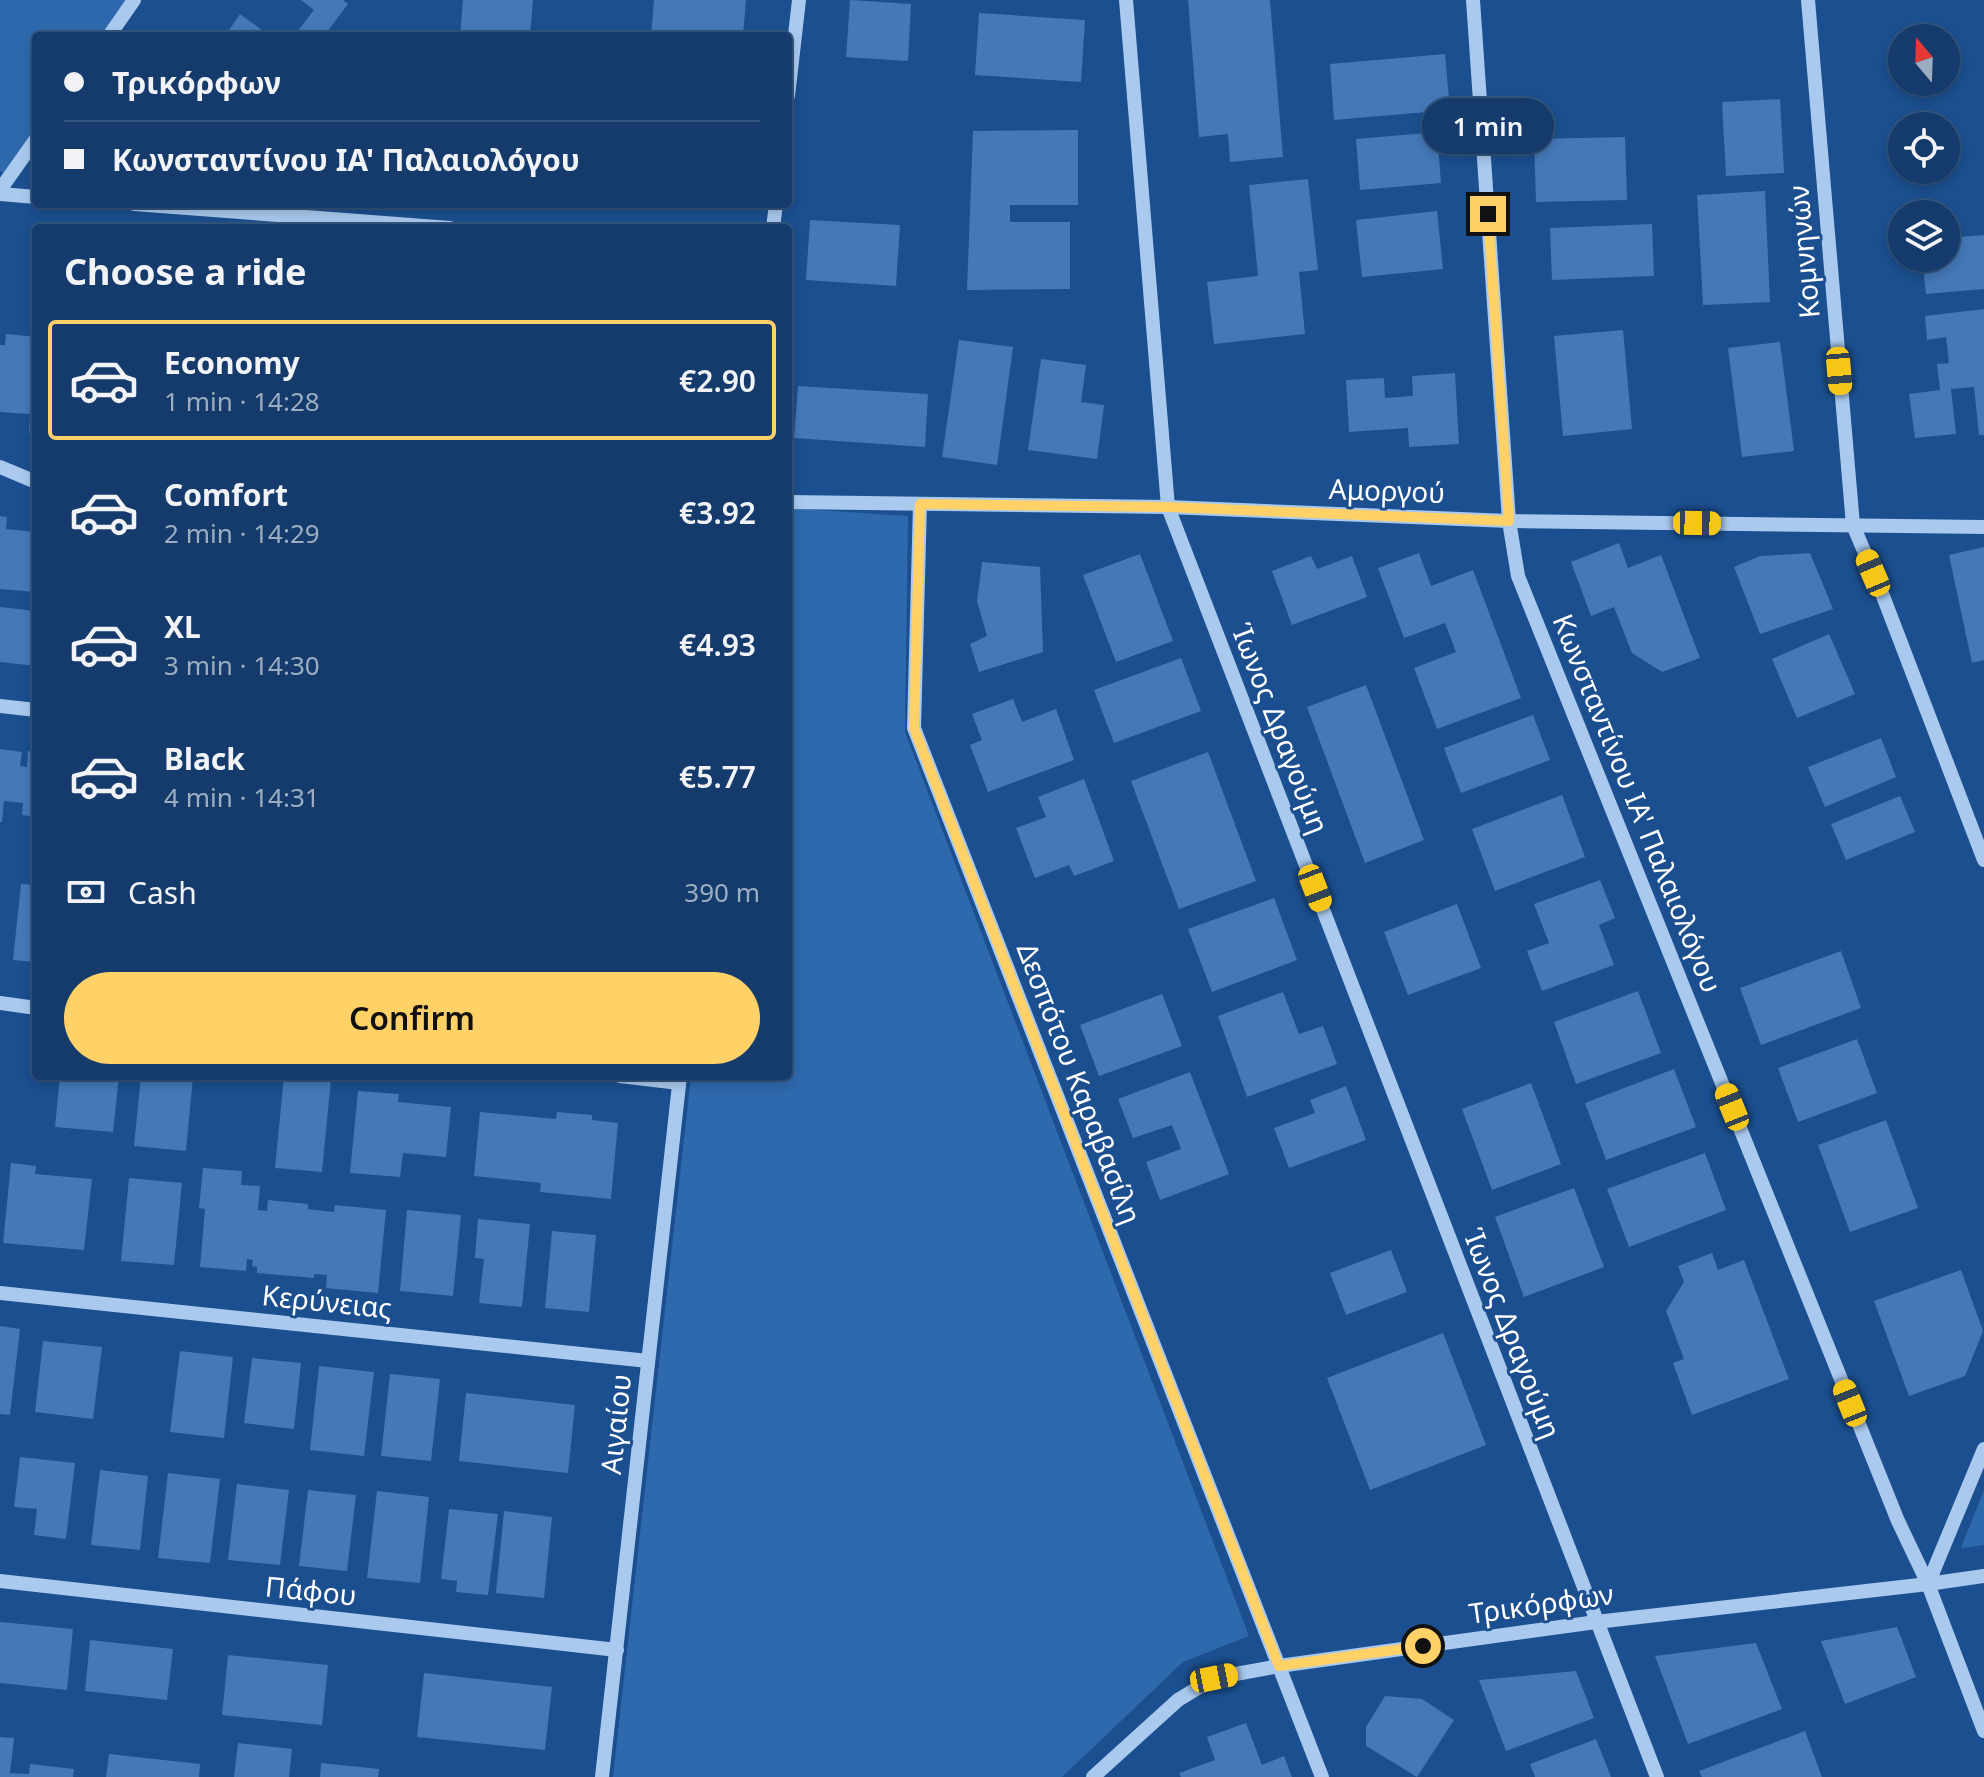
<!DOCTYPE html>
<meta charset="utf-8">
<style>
:root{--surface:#143b6b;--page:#214673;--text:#f1f3f6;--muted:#9dadc1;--line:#33557e;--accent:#ffd166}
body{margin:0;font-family:"Noto Sans",sans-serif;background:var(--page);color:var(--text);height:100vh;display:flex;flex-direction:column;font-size:30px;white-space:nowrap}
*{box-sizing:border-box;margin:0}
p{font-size:26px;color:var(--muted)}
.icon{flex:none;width:44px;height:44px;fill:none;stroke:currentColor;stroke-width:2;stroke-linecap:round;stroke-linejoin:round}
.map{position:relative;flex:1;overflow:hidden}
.drawer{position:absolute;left:32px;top:224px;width:760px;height:856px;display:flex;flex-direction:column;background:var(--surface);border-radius:8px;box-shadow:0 4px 12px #0003,0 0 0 2px var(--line)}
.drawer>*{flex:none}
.top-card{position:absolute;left:32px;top:32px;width:760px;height:176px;border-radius:8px;box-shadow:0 4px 12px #0003,0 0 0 2px var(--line);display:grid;align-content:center;height:176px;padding:0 32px;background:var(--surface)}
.needle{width:52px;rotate:341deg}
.tools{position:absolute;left:1888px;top:24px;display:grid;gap:16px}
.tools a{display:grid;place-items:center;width:72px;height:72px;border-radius:50%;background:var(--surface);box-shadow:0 4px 12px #0003,0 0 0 2px var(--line);font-size:40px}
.end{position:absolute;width:36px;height:36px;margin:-18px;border:10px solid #ffd166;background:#111;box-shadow:0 0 0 4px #111}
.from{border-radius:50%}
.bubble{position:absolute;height:56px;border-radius:28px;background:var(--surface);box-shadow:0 4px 12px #0003,0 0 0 2px var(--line);font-size:26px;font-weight:600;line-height:56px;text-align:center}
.car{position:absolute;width:24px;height:48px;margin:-24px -12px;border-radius:10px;box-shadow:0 0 6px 2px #0007;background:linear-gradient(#f5c518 24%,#345 0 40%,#f5c518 0 76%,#345 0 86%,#f5c518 0)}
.top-card b{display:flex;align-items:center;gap:28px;height:76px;font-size:30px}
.top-card b+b{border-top:2px solid var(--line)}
.top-card i{width:20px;height:20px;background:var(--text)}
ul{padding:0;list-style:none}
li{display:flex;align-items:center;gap:24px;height:120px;margin:0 16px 12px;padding:0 16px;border:4px solid transparent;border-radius:8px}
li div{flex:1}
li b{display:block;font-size:30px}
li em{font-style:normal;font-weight:600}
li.on{border-color:var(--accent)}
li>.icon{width:72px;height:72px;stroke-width:1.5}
h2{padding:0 32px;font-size:36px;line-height:96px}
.pay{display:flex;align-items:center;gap:20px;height:88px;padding:0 32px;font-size:30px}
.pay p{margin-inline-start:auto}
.action{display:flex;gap:16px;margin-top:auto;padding:16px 32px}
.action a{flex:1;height:92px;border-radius:48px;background:var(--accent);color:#111;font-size:32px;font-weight:600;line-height:92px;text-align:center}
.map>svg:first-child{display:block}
.green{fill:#2e69ad}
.building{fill:#4478b7}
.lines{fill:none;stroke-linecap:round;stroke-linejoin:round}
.minor{stroke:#a9c9ee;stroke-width:14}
.route{stroke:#ffd166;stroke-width:10}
.labels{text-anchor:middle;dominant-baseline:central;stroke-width:6;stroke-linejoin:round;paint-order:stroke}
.street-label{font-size:28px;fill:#fff;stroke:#1b4f8f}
</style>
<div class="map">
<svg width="1984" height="1777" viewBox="0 0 1984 1777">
<rect width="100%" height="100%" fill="#1b4f8f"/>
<!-- green -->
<g class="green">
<polygon points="0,0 127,0 102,36 36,36 36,130 5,174 0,171"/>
<polygon points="788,508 908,516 905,732 1249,1636 1183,1662 1062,1777 613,1777 691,1076 788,1076"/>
<polygon points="1984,1490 1984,1545 1961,1548"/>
</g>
<!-- building -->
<g class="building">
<polygon points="301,0 343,0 348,4 324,36 302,36 297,32 314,10"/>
<polygon points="463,0 533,0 530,36 460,36"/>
<polygon points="654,0 746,0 743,36 651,36"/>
<polygon points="850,0 911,4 908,61 846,57"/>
<polygon points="1188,0 1270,0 1283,157 1230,162 1228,134 1199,137"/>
<polygon points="979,13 1085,20 1081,82 975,75"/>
<polygon points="240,14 270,36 225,36"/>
<polygon points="1445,54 1450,110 1334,120 1330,64"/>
<polygon points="1780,99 1784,173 1726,176 1722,102"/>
<polygon points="1078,130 1078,205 1010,205 1010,222 1070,222 1070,289 967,290 973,131"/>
<polygon points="1437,132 1441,183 1360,190 1356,139"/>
<polygon points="1625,137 1627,200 1536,202 1534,139"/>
<polygon points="1308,179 1318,270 1299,272 1305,334 1214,344 1207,282 1258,276 1249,185"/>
<polygon points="1765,191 1770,302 1703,305 1697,195"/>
<polygon points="670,204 726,204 725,210 670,206"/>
<polygon points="1437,211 1443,269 1362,277 1356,220"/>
<polygon points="810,220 900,225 896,286 806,280"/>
<polygon points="1652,224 1654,276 1552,280 1550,228"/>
<polygon points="1984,235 1984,289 1926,294 1922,258 1946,258 1946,238"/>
<polygon points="1984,309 1984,435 1979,435 1974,387 1951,389 1956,434 1915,438 1909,394 1940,390 1937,364 1949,363 1946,337 1927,340 1925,316"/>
<polygon points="1623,330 1632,429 1563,436 1554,336"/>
<polygon points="6,334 36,337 33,381 36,381 36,434 29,433 30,414 0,412 0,345 5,345"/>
<polygon points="959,340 1013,347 997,465 942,457"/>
<polygon points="1780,342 1794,451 1742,457 1728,348"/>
<polygon points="1041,359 1086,365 1081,402 1104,405 1097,459 1028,450"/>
<polygon points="1455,373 1459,444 1409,447 1408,428 1349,432 1346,380 1384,378 1385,398 1413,396 1412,376"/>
<polygon points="798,386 928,394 925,447 794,438"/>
<polygon points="0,516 7,517 6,529 36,532 36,592 0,589"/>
<polygon points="1619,543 1628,568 1661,555 1700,658 1662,672 1632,653 1614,607 1591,616 1571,562"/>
<polygon points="1984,547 1984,660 1972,663 1949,555"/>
<polygon points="1419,553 1431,586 1473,570 1521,698 1437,729 1414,668 1456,652 1445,623 1404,638 1378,568"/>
<polygon points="1810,553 1833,609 1760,634 1734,567 1760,556"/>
<polygon points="1140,554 1173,641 1116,662 1083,575"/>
<polygon points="1311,556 1317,569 1352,556 1367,597 1292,625 1272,571"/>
<polygon points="982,562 1040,567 1043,652 979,672 970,644 987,636 977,601"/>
<polygon points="0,607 36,611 36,666 0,662"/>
<polygon points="1829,634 1855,694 1797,718 1772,659"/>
<polygon points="1181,658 1201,711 1114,743 1094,690"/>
<polygon points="1366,685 1424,840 1365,863 1307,707"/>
<polygon points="1013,699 1022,722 1056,709 1074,760 988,792 970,745 982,740 972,714"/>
<polygon points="1533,715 1550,760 1461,793 1444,748"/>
<polygon points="1881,738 1896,777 1825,807 1808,767"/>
<polygon points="0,749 22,752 20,766 27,767 28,751 36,752 36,817 22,815 23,803 4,801 2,822 0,822"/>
<polygon points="1208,752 1256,881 1179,909 1131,781"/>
<polygon points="1084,779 1114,861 1074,876 1069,865 1035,878 1016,828 1046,817 1038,797"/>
<polygon points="1562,795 1585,857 1495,891 1472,829"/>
<polygon points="1900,796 1915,832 1846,860 1831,824"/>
<polygon points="1600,880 1615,918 1599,925 1614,965 1542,991 1527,951 1549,943 1534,904"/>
<polygon points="21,884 36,885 36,962 13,960"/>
<polygon points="1274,898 1297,960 1212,992 1188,929"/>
<polygon points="1457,904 1481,968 1408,995 1384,932"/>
<polygon points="1841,951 1861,1008 1761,1045 1740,988"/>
<polygon points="1638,991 1661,1053 1576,1084 1554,1022"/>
<polygon points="1283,992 1299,1034 1323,1026 1337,1064 1247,1097 1218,1016"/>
<polygon points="1162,994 1182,1046 1099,1076 1080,1025"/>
<polygon points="1857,1039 1877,1093 1798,1122 1778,1068"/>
<polygon points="1674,1069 1696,1127 1606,1160 1585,1103"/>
<polygon points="1190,1072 1229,1174 1160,1200 1146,1162 1181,1149 1172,1125 1133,1138 1118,1099"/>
<polygon points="60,1076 119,1076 113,1132 55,1127"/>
<polygon points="141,1076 193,1076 186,1151 134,1146"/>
<polygon points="284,1076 331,1079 322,1172 275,1168"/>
<polygon points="1531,1083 1561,1164 1492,1190 1462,1109"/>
<polygon points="1346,1086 1366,1140 1289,1168 1274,1128 1315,1113 1310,1100"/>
<polygon points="358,1091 399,1094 398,1102 451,1107 446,1157 403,1153 400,1177 350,1173"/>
<polygon points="480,1112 556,1119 557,1112 592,1115 592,1120 618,1123 611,1199 540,1192 541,1183 474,1176"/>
<polygon points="1886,1120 1918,1208 1850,1232 1818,1145"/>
<polygon points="1705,1153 1726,1210 1629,1247 1607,1189"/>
<polygon points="11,1163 36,1166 35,1174 92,1179 84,1250 3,1243"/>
<polygon points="203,1168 242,1171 241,1185 260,1186 258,1210 267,1211 268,1200 308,1204 308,1209 334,1212 335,1205 386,1210 378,1293 326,1288 327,1275 314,1274 314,1278 257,1273 257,1267 252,1266 253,1260 247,1259 246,1271 200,1267 205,1209 199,1208"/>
<polygon points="129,1178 182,1183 174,1265 121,1261"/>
<polygon points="1574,1188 1604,1267 1524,1297 1495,1217"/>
<polygon points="407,1210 461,1215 453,1296 400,1291"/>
<polygon points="478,1219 530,1224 522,1307 479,1303 484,1259 475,1258"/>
<polygon points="552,1231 596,1235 589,1312 545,1308"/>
<polygon points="1391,1250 1407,1292 1346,1315 1330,1273"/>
<polygon points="1712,1253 1718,1270 1744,1260 1789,1379 1692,1415 1673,1363 1684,1359 1666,1311 1684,1282 1678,1266"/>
<polygon points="1961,1270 1983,1331 1965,1376 1909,1396 1874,1301"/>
<polygon points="0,1326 20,1329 10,1415 0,1414"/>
<polygon points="1443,1333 1486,1445 1370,1490 1327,1378"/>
<polygon points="43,1341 102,1347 93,1419 35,1412"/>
<polygon points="180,1351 233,1357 224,1438 170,1432"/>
<polygon points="252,1358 301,1363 294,1429 244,1423"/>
<polygon points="319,1366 374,1372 364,1456 310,1450"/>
<polygon points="390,1374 440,1379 431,1461 381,1456"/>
<polygon points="466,1393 575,1405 568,1473 459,1461"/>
<polygon points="20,1457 75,1463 66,1539 34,1535 37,1509 14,1507"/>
<polygon points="100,1470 148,1476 140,1550 91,1545"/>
<polygon points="168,1473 220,1479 210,1563 158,1558"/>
<polygon points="237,1484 289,1490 280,1565 228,1560"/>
<polygon points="308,1490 356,1495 347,1571 299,1566"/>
<polygon points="377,1491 429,1497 420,1583 367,1578"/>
<polygon points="449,1509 498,1514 488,1595 456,1592 457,1581 441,1579"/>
<polygon points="504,1511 552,1517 544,1598 496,1593"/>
<polygon points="0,1622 73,1629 67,1690 0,1683"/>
<polygon points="1897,1627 1916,1677 1845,1704 1821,1641"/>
<polygon points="90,1640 173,1649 167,1700 85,1691"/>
<polygon points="1756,1643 1782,1709 1688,1744 1655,1656"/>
<polygon points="228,1655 328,1665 322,1725 222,1715"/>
<polygon points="1576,1671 1594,1718 1506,1751 1479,1680"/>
<polygon points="424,1673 552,1687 545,1750 417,1737"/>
<polygon points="1385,1696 1422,1699 1454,1720 1417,1777 1366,1746 1366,1727"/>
<polygon points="1246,1723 1262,1765 1284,1756 1292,1777 1181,1777 1179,1773 1215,1760 1207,1737"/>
<polygon points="1805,1731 1822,1777 1702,1777 1699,1771"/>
<polygon points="0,1737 14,1738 10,1773 29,1774 30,1764 74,1769 73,1777 0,1777"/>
<polygon points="1596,1739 1611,1777 1535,1777 1530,1764"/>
<polygon points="238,1743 292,1749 289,1777 234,1777"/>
<polygon points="109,1754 200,1764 199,1777 106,1777"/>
<polygon points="321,1763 379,1769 378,1777 320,1777"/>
</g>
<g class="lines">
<!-- minor -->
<g class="minor">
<polyline points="1126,0 1168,507 1657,1777"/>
<polyline points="1473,0 1509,521 1518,576 1898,1521 1928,1584 1984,1731"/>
<polyline points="1808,0 1853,525 1883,596 1984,860"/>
<polyline points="109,36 134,0"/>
<polyline points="788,96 799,0"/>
<polyline points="0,190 36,139"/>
<polyline points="0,194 36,197"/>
<polyline points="134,204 450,228"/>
<polyline points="773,228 776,204"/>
<polyline points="0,467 36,482"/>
<polyline points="788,502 1168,507 1509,521 1984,527"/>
<polyline points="920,504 914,728 1322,1777"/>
<polyline points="0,706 36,710"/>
<polyline points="0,1003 36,1008"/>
<polyline points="620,1076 679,1083"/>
<polyline points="0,1293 648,1361"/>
<polyline points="0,1581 617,1650"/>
<polyline points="1928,1584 1984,1449"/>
<polyline points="602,1777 680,1076"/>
<polyline points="1093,1777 1178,1700 1214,1678 1279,1666 1596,1622 1928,1584 1984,1576"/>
</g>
</g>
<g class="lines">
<!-- route -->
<polyline class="route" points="1423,1646 1279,1666 914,728 920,504 1168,507 1509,521 1488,214"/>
</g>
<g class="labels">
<!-- street labels -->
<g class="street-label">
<text transform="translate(1803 252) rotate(-95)">Κοµνηνών</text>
<text transform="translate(1387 490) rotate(2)">Αμοργού</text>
<text transform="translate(1281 728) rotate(69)">Ίωνος Δραγούμη</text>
<text transform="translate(1638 803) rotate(68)">Κωνσταντίνου ΙΑ' Παλαιολόγου</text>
<text transform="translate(1080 1083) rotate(69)">Δεσπότου Καραβασίλη</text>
<text transform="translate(327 1301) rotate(6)">Κερύνειας</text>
<text transform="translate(1513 1333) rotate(69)">Ίωνος Δραγούμη</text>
<text transform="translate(615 1424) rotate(-84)">Αιγαίου</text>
<text transform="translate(311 1590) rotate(6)">Πάφου</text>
<text transform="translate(1541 1603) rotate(-8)">Τρικόρφων</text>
</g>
</g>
</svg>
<div class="tools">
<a><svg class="needle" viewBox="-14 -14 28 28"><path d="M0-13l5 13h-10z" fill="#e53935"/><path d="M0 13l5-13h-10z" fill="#9dadc1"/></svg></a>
<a><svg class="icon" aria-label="locate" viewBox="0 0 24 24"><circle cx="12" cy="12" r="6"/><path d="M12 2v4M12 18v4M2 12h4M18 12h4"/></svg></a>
<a><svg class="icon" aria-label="layers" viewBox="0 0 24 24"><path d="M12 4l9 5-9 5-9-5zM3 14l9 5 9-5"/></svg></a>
</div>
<i class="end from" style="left:1423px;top:1646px"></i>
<i class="end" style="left:1488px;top:214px"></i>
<div class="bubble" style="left:1422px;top:98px;width:132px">1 min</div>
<i class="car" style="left:1839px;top:371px;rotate:175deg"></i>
<i class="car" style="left:1697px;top:523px;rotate:91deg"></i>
<i class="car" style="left:1873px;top:573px;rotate:337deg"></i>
<i class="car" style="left:1315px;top:888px;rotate:159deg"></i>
<i class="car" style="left:1732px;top:1107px;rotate:338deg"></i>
<i class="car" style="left:1850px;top:1403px;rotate:338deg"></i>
<i class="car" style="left:1214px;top:1678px;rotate:79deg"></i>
<div class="top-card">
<b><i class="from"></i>Τρικόρφων</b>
<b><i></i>Κωνσταντίνου ΙΑ' Παλαιολόγου</b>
</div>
<section class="drawer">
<h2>Choose a ride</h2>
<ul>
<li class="on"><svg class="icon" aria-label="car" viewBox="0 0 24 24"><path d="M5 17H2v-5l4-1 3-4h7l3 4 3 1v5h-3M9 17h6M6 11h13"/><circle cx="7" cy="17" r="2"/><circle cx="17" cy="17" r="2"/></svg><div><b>Economy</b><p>1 min · 14:28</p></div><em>€2.90</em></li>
<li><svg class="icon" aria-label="car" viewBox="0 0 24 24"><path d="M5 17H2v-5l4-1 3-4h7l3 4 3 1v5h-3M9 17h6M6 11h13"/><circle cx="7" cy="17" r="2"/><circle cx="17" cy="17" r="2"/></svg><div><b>Comfort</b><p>2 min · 14:29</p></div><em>€3.92</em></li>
<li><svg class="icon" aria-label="car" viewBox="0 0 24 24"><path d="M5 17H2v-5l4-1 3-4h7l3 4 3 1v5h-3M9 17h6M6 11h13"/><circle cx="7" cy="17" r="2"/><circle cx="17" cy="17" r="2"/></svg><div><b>XL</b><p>3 min · 14:30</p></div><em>€4.93</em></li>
<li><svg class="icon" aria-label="car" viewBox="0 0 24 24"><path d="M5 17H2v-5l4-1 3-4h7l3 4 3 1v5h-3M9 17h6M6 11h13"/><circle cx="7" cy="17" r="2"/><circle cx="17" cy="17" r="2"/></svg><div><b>Black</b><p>4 min · 14:31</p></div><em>€5.77</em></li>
</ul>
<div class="pay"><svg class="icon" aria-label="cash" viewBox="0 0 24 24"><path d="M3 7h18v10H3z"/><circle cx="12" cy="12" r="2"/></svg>Cash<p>390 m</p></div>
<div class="action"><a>Confirm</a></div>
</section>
</div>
